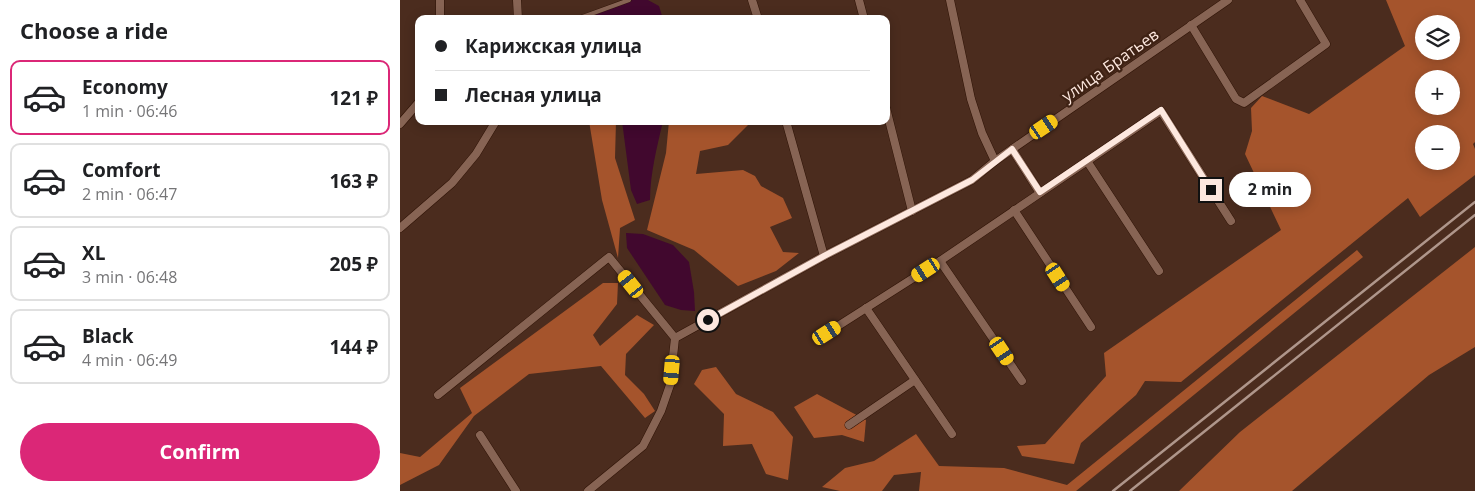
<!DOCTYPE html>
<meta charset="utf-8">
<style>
:root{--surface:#fff;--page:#f2f2f2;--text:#202124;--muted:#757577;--line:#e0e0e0;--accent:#db2777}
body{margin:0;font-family:"Open Sans",sans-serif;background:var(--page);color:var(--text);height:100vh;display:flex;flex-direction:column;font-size:19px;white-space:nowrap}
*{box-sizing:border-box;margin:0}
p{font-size:16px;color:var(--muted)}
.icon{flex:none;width:28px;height:28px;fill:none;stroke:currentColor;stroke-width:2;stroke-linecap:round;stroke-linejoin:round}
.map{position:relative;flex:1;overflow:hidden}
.drawer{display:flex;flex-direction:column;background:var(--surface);width:400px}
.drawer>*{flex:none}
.banner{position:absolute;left:15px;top:15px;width:475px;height:110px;border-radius:10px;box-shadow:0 2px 12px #0003;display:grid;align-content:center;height:110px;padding:0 20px;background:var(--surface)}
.controls{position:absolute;left:1015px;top:15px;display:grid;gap:10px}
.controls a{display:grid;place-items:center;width:45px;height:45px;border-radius:50%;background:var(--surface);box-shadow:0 2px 12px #0003;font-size:25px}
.end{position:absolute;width:22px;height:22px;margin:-11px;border:6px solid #fde8df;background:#111;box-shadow:0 0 0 2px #111}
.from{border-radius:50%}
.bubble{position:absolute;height:35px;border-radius:18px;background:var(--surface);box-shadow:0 2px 12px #0003;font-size:16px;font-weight:700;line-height:35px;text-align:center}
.car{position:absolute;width:15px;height:30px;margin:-15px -8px;border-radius:6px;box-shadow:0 0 4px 1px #0007;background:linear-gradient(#f5c518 24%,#345 0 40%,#f5c518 0 76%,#345 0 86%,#f5c518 0)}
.banner b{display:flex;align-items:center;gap:18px;height:48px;font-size:19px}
.banner b+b{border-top:1px solid var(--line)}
.banner i{width:12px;height:12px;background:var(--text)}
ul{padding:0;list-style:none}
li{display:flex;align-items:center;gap:15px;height:75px;margin:0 10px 8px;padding:0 10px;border:2px solid var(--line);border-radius:10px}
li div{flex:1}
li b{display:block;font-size:19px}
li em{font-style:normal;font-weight:700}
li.on{border-color:var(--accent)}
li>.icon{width:45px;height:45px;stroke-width:1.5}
h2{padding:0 20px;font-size:22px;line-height:60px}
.primary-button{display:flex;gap:10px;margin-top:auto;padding:10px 20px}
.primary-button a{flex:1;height:58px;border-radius:30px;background:var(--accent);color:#fff;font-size:20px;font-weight:700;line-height:58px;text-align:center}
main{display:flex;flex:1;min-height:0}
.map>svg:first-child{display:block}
.forest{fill:#a5542c;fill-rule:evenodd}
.water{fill:#41082e}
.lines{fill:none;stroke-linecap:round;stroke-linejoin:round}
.service-casing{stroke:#2f1306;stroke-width:5}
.minor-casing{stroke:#2f1306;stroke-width:9}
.service{stroke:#876454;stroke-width:4}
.minor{stroke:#876454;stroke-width:8}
.rail{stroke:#af968b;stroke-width:2.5}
.route{stroke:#fde8df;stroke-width:6}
.labels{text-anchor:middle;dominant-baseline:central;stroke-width:4.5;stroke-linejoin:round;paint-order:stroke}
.street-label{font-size:16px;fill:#fde8df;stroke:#3f2214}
</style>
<main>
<section class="drawer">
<h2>Choose a ride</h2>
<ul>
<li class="on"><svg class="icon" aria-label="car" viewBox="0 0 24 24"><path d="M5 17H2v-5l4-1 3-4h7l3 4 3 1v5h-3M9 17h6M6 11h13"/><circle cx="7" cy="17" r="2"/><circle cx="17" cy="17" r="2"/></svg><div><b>Economy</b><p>1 min · 06:46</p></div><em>121 ₽</em></li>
<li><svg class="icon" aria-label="car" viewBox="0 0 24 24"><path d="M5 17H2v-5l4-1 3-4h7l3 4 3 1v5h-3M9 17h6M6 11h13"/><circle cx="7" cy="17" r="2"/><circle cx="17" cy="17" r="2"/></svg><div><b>Comfort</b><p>2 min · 06:47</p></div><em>163 ₽</em></li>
<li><svg class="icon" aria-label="car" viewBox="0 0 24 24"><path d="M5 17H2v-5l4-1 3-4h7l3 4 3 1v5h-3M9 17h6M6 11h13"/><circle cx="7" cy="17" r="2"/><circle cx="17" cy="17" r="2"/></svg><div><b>XL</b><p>3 min · 06:48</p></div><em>205 ₽</em></li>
<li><svg class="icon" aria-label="car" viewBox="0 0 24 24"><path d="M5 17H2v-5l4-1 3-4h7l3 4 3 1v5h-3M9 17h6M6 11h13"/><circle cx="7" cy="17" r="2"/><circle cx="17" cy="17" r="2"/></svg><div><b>Black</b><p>4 min · 06:49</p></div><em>144 ₽</em></li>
</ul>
<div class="primary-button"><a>Confirm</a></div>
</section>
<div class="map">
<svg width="1075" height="491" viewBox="0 0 1075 491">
<rect width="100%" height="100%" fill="#4b2c1e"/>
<!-- forest -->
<g class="forest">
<path d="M986 0H1075V142L1073 144 1075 149V175L1020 217 1008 198 781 382 745 381 736 395 681 443 674 464 622 456 617 446 645 444 706 376 704 353 881 230 845 154 852 131 851 108 862 96 909 114 1005 46ZM1024 24H1051V51H1024ZM1024 79H1051V106H1024ZM1024 134H1051V161H1024Z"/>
<polygon points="189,121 216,121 215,158 235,220 220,228 218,258 202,200"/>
<polygon points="269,121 352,121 328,145 300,151 296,174 343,170 355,176 361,186 383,198 392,218 370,227 383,252 399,253 376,271 338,286 294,250 247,230 266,153"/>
<polygon points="1075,247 1075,347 1029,375 892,491 779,491 840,432"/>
<polygon points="957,250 963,257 676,491 519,491 521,472 494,475 482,491 440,491 422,487 445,468 474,461 516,434 539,466 604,468 667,485"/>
<polygon points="203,283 218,283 217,304 193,335 200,346 237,315 254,325 226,354 225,375 244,394 255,411 245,418 201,366 129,374 74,416 39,465 0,485 0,453 20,457 72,413 60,388"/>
<polygon points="316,367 336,394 373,412 393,437 388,480 366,474 352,444 323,446 324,414 294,384 302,370"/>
<polygon points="417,394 466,420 464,442 442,435 414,438 394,407"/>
</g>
<!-- water -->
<g class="water">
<polygon points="229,0 248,0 259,6 263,19 187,19 188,16"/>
<path d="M222 121H263C257 147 250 174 250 200L237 204 231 190Z"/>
<polygon points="226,233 243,234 273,245 289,262 294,292 295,311 281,310 265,305 227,248"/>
</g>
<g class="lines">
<defs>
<polyline id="service" points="177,19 229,0"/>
<g id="minor">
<polyline points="40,0 40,19"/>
<polyline points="117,0 118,19"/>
<polyline points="352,0 358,19"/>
<polyline points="459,0 464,19"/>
<polyline points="791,25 836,99 844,103 926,44 900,0"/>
<polyline points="486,108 512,211"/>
<polyline points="386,121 424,256"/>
<polyline points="0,124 19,102"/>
<polyline points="612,149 640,193"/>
<polyline points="595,161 828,0"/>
<polyline points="687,161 759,271"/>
<polyline points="614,210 691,327"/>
<polyline points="0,228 52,183 76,154 96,121"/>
<polyline points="540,261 622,381"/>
<polyline points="466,308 552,434"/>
<polyline points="427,333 540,261 761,111 831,221"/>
<polyline points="275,338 424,256 572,180 595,161 582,133 571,99 550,0"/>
<polyline points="38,395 209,257 275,338 270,385 261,411 243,446 188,491"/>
<polyline points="449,425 515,380"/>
<polyline points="80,435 116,491"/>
</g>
</defs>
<!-- service casing -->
<use href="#service" class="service-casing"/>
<!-- minor casing -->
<use href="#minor" class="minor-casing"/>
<!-- service -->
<use href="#service" class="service"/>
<!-- minor -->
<use href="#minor" class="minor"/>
<!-- rail -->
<g class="rail">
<polyline points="713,491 1075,202"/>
<polyline points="730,491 1075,215"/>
</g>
</g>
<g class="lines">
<!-- route -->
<polyline class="route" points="308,320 424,256 572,180 612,149 640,192 761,110 811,190"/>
</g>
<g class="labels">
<!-- street labels -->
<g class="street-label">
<text transform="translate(710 65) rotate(-35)">улица Братьев</text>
</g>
</g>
</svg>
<div class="controls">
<a><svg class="icon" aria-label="layers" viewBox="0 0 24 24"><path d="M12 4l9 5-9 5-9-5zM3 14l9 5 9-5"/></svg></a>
<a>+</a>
<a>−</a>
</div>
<i class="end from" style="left:308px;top:320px"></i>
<i class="end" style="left:811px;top:190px"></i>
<div class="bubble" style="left:829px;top:172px;width:82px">2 min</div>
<i class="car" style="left:644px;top:127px;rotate:56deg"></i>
<i class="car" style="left:526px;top:270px;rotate:237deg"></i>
<i class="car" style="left:658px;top:277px;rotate:147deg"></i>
<i class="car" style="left:231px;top:284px;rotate:321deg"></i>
<i class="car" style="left:427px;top:333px;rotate:58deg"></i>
<i class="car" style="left:602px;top:351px;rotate:146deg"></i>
<i class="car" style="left:272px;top:370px;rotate:185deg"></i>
<div class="banner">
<b><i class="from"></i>Карижская улица</b>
<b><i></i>Лесная улица</b>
</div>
</div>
</main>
